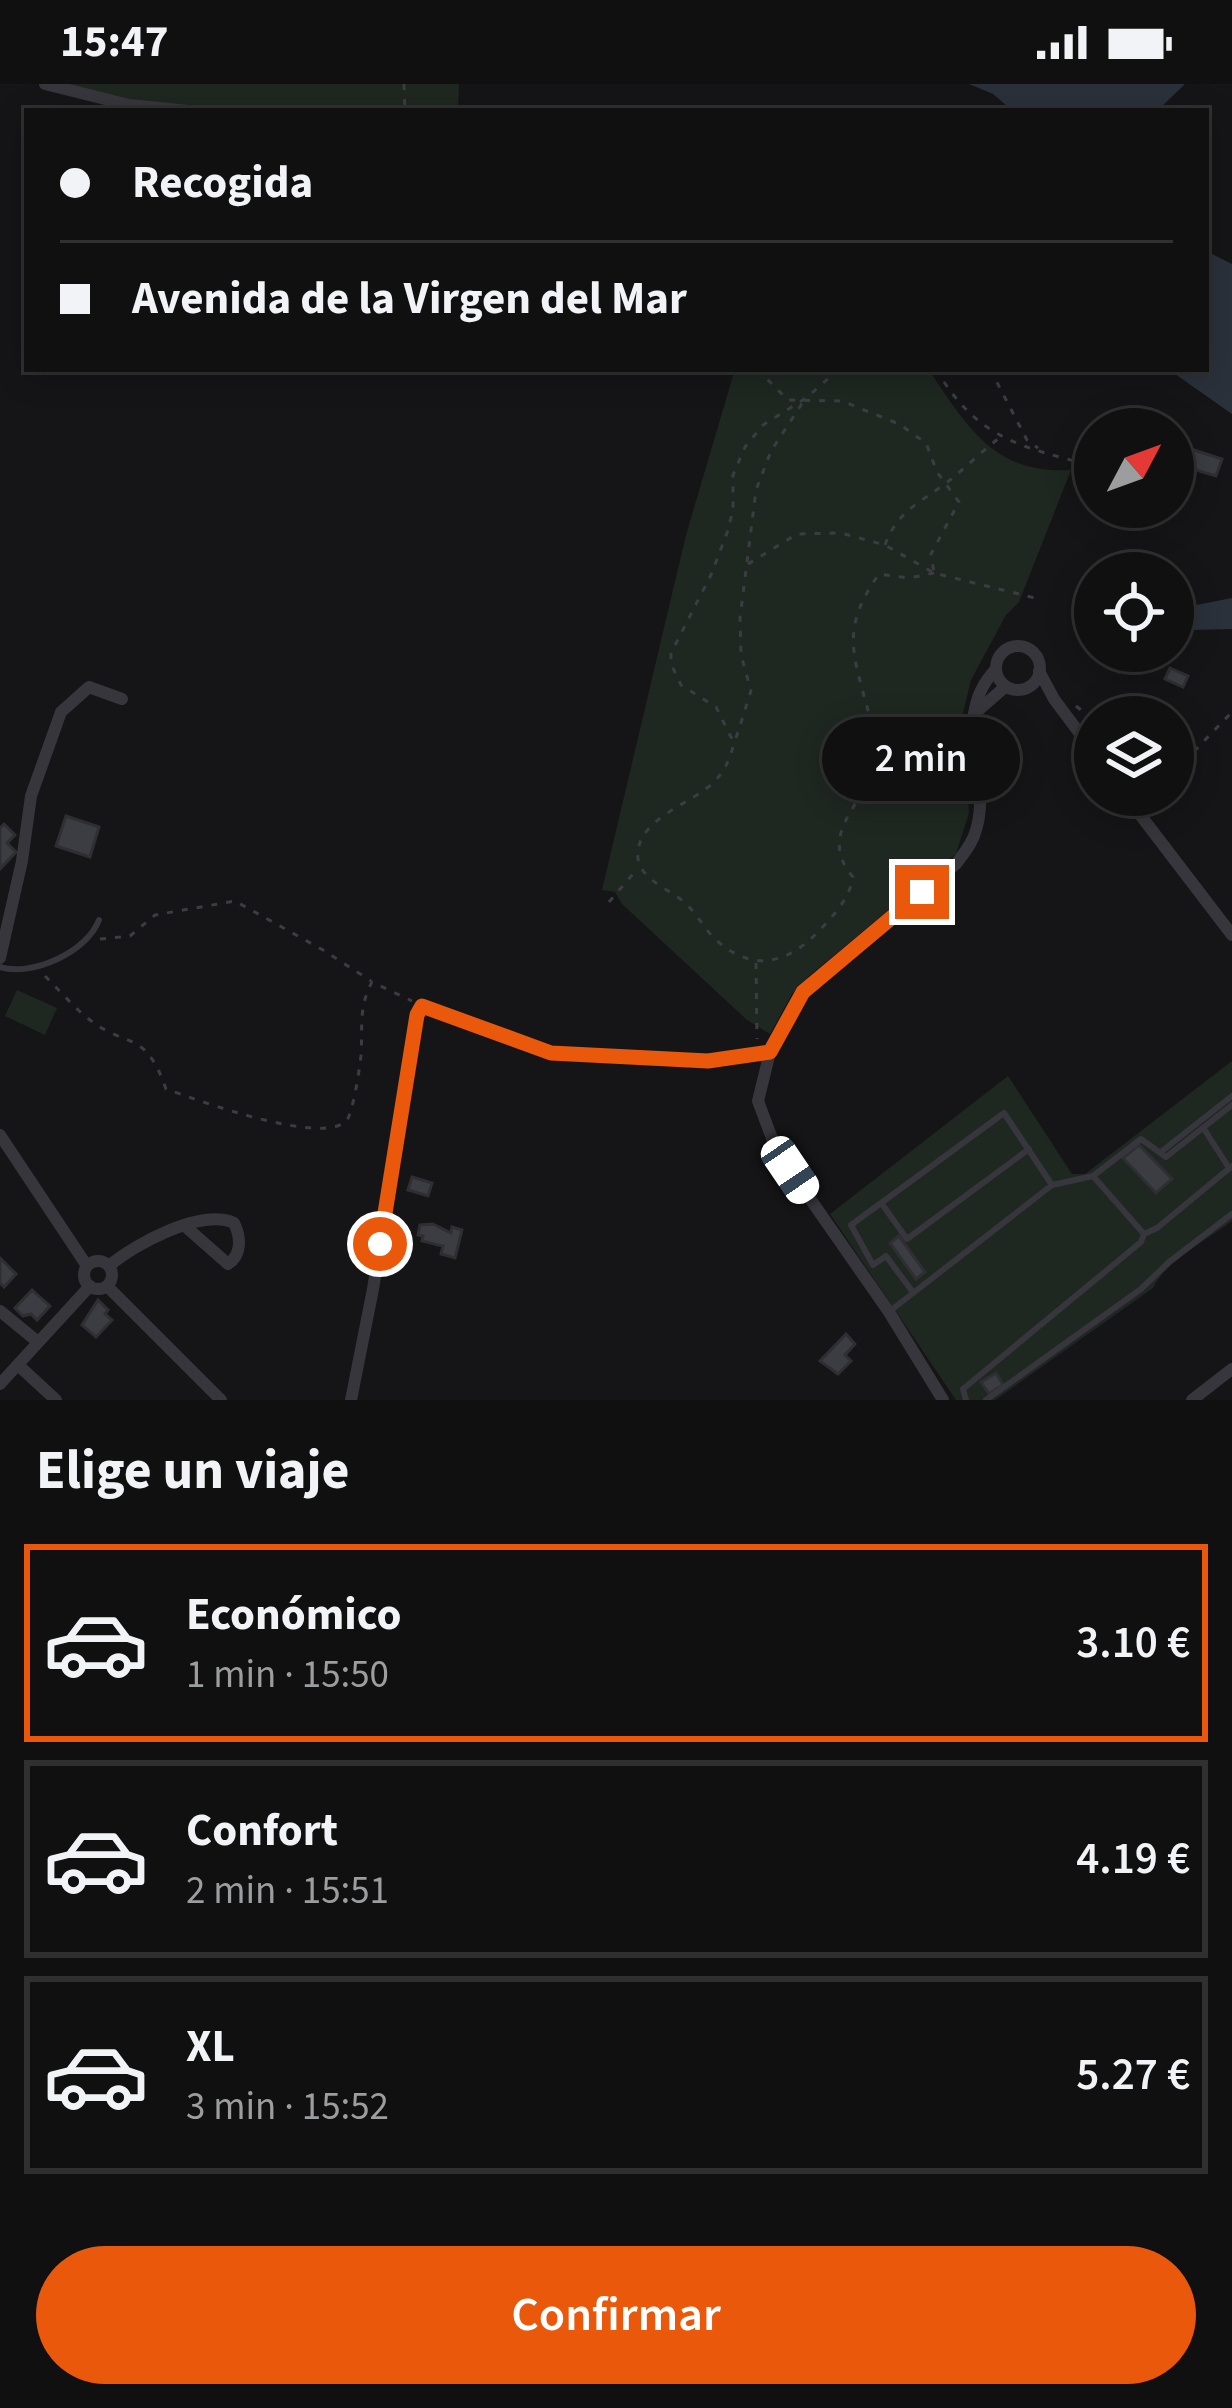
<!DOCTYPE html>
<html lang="es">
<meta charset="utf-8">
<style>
:root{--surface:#101011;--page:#19191a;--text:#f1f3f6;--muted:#9c9d9f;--line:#303031;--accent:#ea580c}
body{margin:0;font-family:"Source Sans 3",sans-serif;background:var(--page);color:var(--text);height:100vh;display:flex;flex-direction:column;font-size:45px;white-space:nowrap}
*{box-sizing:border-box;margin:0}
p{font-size:39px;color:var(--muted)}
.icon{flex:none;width:66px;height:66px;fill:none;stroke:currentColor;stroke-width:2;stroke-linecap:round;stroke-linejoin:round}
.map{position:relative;height:1316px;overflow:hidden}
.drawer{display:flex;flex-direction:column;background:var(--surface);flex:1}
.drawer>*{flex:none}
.banner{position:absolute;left:24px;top:24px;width:1185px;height:264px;border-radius:0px;box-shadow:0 6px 30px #0003,0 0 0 3px var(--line);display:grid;align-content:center;height:264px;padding:0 36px;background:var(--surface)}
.needle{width:78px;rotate:49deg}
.controls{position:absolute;left:1074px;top:324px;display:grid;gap:24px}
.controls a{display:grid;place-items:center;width:120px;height:120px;border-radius:50%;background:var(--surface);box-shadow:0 6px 30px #0003,0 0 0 3px var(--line);font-size:60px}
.end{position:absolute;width:54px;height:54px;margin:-27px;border:15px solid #ea580c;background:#fff;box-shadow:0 0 0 6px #fff}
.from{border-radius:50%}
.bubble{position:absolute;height:84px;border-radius:42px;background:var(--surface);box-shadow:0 6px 30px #0003,0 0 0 3px var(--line);font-size:39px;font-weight:600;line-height:84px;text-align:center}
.car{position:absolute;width:36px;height:72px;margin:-36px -18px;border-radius:15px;box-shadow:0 0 9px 3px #0007;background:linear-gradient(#fff 24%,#345 0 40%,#fff 0 76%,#345 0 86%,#fff 0)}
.banner b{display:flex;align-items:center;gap:42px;height:114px;font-size:45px}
.banner b+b{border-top:3px solid var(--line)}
.banner i{width:30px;height:30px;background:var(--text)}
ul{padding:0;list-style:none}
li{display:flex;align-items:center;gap:36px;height:198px;margin:0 24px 18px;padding:0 12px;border:6px solid var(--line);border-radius:0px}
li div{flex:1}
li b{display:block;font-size:45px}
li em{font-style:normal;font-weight:600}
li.on{border-color:var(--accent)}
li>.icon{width:108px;height:108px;stroke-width:1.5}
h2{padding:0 36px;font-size:54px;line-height:144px}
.cta{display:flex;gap:24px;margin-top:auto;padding:24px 36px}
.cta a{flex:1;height:138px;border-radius:72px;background:var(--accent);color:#fff;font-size:48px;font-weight:600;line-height:138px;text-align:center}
.status{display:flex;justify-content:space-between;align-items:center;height:84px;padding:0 60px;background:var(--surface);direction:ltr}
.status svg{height:33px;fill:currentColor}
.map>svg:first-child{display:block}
.green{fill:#1f2721}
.water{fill:#2a313b}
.building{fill:#3c3d42;stroke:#2f2f33;stroke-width:3}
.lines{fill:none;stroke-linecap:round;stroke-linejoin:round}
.path{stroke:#3c3d43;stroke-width:3;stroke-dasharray:6 9;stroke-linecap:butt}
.service{stroke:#36363c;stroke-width:6}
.minor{stroke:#36363c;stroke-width:12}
.route{stroke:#ea580c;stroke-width:15}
</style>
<div class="status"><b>15:47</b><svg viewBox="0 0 49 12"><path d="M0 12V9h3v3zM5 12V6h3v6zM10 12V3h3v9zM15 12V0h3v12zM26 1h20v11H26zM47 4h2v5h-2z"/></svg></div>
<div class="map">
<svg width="1232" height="1316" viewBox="0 0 1232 1316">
<rect width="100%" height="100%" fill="#151517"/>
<!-- green -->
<g class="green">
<polygon points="56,0 459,0 458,27 212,27 140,19"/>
<path d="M735 285H928C967 342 994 391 1071 386L1019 518 1006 531 971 596 962 634 969 729 956 770 809 892 792 910 770 950 747 936 622 820 615 808 602 806 686 451Z"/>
<polygon points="17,906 57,924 45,951 5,932"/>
<path d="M1232 977V1137C1207 1156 1166 1177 1153 1204L995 1316H956L830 1130 1008 992 1072 1090H1085Z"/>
</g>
<!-- water -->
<g class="water">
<polygon points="969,0 1185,0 1157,27 1013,27 993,10"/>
<polygon points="1206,167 1232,180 1232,330 1168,285 1206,285"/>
<polygon points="1232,514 1232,545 1190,546 1181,536 1186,523"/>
</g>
<!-- building -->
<g class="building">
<polygon points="1194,366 1222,375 1216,392 1189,384"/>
<polygon points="1109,567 1125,570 1119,588 1108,584"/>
<polygon points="1170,584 1188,592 1183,603 1165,595"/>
<polygon points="66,732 99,743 90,773 56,762"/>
<polygon points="4,740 15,751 7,759 16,768 0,785 0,744"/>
<polygon points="1139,1061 1172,1095 1156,1109 1123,1074"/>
<polygon points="412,1093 432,1099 428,1112 408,1106"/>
<polygon points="433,1140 451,1149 452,1143 462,1146 455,1174 441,1170 443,1162 422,1157 423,1152 418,1151 420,1141"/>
<polygon points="899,1152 925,1188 916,1195 890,1159"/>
<polygon points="0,1174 16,1190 4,1203 0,1199"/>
<polygon points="32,1206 50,1222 37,1236 31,1230 23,1232 15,1224"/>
<polygon points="98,1216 108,1226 105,1230 112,1236 96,1253 82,1241"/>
<polygon points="846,1250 855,1260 845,1271 851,1277 838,1290 820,1277"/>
<polygon points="996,1289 1003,1301 989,1310 981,1298"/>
</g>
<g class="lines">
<!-- path -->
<g class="path">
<polyline points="404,0 405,27"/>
<polyline points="757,285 788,316 842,317 899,340 926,359 937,388 959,418 931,470 934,489"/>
<path d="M839 285 806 314 763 341 745 363 733 391V426L727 449 711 491 671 569V580L681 601 716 623 734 659C730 675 725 687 713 699 692 719 643 733 638 766 634 794 667 803 684 818 696 828 703 843 714 854 751 889 786 881 819 847 833 832 850 814 853 793 812 745 876 714 878 667 878 655 872 642 869 630 853 570 840 545 879 490L909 494 934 489"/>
<path d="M936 285C977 355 1021 363 1094 382"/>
<polyline points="990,285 1027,356 1038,364"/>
<polyline points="1140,285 1157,285"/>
<path d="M885 461C897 428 919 419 945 400 963 386 980 369 998 355"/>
<polyline points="748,480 797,450 841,449 885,461 934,489 1035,514"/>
<polyline points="1173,546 1183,539"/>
<polyline points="1076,622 1095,637"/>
<polyline points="736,654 751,607 741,571 740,534 756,406 771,367 805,315"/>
<polyline points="1173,689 1232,628"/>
<polyline points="609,818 638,784"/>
<polyline points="100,855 130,852 155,831 235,817 323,866 371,897"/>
<polyline points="756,879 757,955"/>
<path d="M45 892C58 905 71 920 85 932 126 967 144 942 166 1005 197 1016 324 1063 347 1036 353 1028 360 983 361 971 363 943 358 924 372 898L412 917"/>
</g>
<!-- service -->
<g class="service">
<path d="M0 883C32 893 87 868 99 836"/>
<polyline points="1204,1045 1229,1084"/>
<polyline points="1162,1067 1232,1012"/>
<polyline points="1093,1092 1144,1150 1157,1144 1232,1082"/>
<polyline points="882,1120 907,1155 1029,1065"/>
<polyline points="912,1207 886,1172 873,1181 851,1141 1004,1029 1052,1101"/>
<polyline points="890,1227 1052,1101 1093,1092 1141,1055 1166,1073 1232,1021"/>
<polyline points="966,1316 963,1305 1141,1158 1144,1150"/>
<polyline points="986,1316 1141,1205 1169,1178 1232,1130"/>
</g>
<!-- minor -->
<g class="minor">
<polyline points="45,0 129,21 189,27"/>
<circle cx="1018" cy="584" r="22"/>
<polyline points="1039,587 1054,615 1095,670"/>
<polyline points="974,630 1005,603"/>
<polyline points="1125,711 1232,851"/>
<polyline points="0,874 22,777 31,712 61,628 89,603 122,615"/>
<polyline points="0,1051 87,1182"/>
<circle cx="98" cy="1191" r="14"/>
<path d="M109 1182C135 1160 201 1124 234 1139 241 1153 242 1171 228 1180L186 1143"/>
<polyline points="107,1202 221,1316"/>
<polyline points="0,1227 38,1258"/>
<polyline points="18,1281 56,1316"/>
<polyline points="0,1300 90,1202"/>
<polyline points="351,1316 373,1205 417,931 422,922 551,969 708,977 770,968"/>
<path d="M943 1316 889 1228 790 1086 773 1057 758 1017 770 968 803 908 956 780C963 770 973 759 976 746 993 690 949 636 995 586"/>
<polyline points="1192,1316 1232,1285"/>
</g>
</g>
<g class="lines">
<!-- route -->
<polyline class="route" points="380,1160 417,931 422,922 551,969 708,977 770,968 803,908 922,808"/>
</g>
</svg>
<div class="controls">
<a><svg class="needle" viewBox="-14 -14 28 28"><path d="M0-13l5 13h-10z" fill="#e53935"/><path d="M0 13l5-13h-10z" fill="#9c9d9f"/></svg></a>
<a><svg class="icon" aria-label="locate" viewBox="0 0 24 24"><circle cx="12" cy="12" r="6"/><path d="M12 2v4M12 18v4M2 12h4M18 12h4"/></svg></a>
<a><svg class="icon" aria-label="layers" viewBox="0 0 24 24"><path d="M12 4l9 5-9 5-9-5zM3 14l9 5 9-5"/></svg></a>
</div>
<i class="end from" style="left:380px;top:1160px"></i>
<i class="end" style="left:922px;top:808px"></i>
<div class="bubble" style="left:822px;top:633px;width:198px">2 min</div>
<i class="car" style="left:790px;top:1086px;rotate:146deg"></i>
<div class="banner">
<b><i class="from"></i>Recogida</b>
<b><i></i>Avenida de la Virgen del Mar</b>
</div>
</div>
<section class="drawer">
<h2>Elige un viaje</h2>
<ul>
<li class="on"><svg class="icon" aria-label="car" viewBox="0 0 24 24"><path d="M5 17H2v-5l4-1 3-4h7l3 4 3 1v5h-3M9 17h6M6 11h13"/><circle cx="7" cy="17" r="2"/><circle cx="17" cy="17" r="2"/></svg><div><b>Económico</b><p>1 min · 15:50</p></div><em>3.10 €</em></li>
<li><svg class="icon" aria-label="car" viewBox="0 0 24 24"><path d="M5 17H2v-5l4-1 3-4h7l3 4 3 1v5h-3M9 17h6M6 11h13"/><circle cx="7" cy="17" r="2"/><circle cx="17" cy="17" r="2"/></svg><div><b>Confort</b><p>2 min · 15:51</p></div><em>4.19 €</em></li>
<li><svg class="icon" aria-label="car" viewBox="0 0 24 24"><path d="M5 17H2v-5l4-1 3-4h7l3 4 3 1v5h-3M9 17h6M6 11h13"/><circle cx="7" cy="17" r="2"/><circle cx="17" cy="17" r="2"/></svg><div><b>XL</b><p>3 min · 15:52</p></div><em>5.27 €</em></li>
</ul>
<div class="cta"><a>Confirmar</a></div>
</section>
